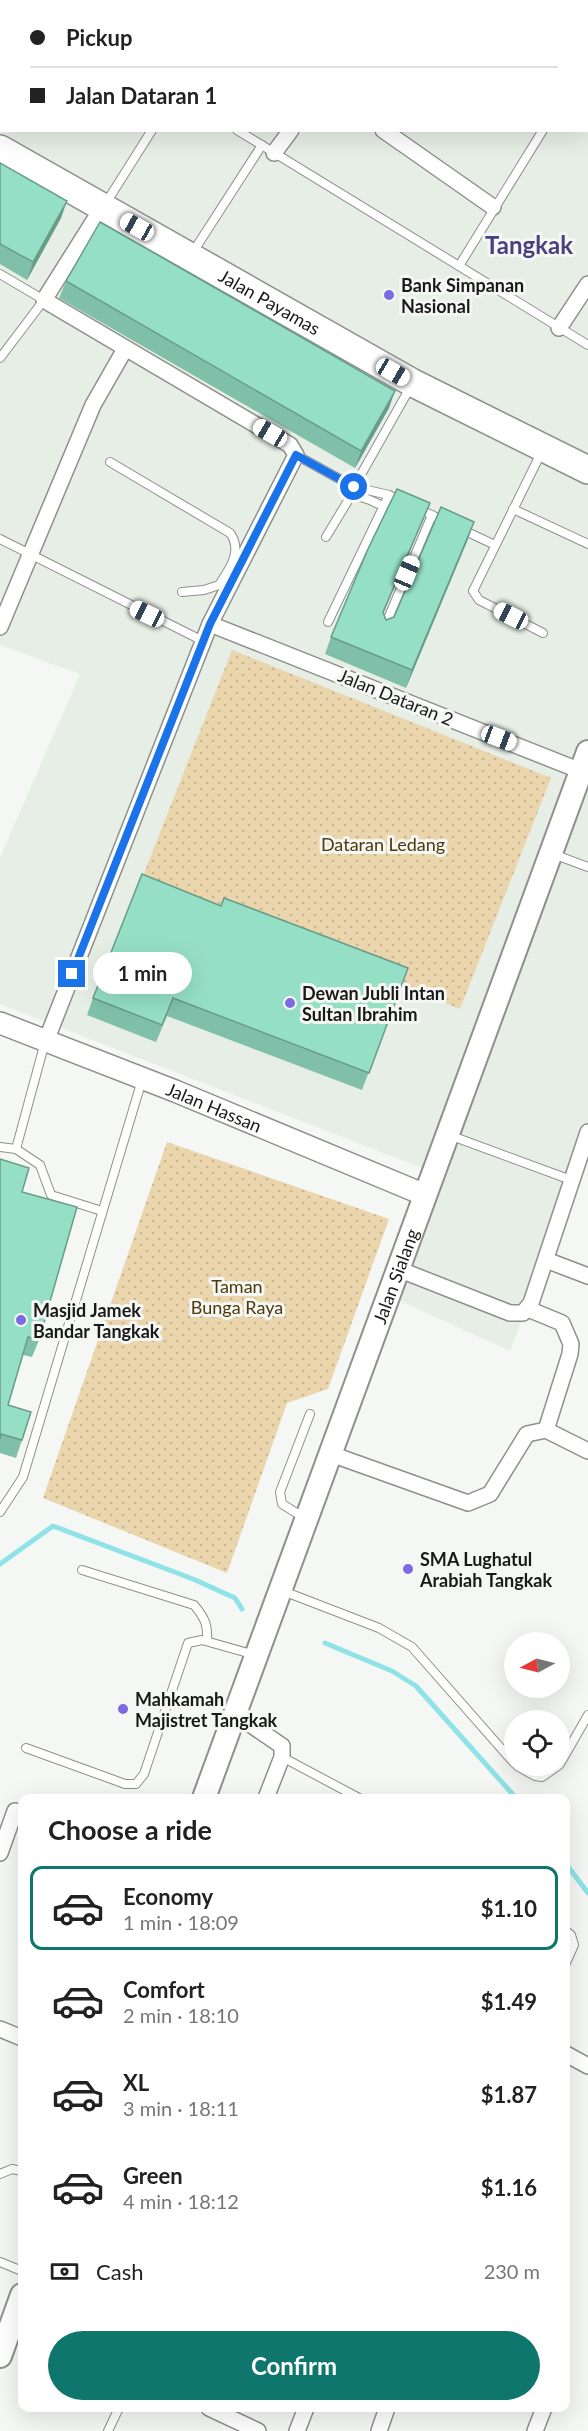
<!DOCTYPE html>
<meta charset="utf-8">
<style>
:root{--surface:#fff;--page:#f2f2f2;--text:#222;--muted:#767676;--line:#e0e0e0;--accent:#0f766e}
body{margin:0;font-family:Lato,sans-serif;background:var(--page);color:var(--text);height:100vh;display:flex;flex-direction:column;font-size:22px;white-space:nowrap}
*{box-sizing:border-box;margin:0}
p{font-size:20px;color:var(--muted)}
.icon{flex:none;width:33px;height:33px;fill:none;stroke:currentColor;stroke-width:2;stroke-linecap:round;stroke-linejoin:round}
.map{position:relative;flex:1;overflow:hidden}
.details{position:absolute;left:18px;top:1794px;width:552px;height:618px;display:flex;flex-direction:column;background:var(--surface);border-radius:12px;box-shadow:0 6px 24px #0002}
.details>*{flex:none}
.top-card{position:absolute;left:0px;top:0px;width:588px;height:132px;box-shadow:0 6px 24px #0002;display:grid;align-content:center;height:132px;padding:0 30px;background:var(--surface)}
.needle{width:39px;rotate:263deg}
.buttons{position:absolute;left:504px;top:1632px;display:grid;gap:12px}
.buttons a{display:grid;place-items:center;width:66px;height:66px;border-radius:50%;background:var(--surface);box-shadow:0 6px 24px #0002;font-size:30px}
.end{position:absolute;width:27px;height:27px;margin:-14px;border:8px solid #1a73e8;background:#fff;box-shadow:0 0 0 3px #fff}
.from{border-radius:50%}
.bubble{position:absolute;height:42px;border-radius:21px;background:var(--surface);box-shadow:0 6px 24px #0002;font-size:20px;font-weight:700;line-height:42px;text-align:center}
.car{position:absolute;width:18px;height:36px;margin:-18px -9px;border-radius:8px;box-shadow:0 0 4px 2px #0007;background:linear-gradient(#fff 24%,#345 0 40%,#fff 0 76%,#345 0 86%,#fff 0)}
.top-card b{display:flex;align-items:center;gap:21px;height:57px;font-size:22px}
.top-card b+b{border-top:2px solid var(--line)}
.top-card i{width:15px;height:15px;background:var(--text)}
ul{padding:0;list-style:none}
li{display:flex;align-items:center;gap:18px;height:84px;margin:0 12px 9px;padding:0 18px;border:3px solid transparent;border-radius:12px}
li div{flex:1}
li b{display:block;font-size:22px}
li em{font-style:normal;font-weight:700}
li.on{border-color:var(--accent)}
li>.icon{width:54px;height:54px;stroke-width:1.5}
h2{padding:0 30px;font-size:27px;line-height:72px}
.pay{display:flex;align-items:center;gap:15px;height:66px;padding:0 30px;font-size:22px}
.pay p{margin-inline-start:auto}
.button{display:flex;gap:12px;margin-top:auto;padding:12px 30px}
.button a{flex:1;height:69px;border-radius:36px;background:var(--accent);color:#fff;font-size:24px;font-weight:700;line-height:69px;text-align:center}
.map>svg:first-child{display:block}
.built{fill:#e6eee5;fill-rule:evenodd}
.grass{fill:url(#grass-dots)}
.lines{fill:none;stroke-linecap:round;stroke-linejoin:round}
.stream{stroke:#8fe3e7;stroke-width:5}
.lane-casing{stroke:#8e908d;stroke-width:10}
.street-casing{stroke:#8e908d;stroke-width:18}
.secondary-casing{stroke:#8e908d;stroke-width:24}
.primary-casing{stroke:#8e908d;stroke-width:26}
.highway-casing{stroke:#8e908d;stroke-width:30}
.lane{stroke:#fff;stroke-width:8}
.street{stroke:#fff;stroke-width:15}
.secondary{stroke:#fff;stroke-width:21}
.primary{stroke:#fff;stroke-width:22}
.highway{stroke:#fff;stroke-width:27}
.wall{fill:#80c0aa}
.shaded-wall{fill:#689c8b}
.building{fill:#95dfc6;stroke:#689c8b;stroke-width:1.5}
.route{stroke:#1a73e8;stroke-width:8}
.poi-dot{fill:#7c69e4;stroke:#f5f7f4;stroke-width:2}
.labels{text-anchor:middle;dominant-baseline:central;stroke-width:6;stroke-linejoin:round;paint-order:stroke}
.poi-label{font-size:18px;font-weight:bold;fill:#181918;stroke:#f5f7f4;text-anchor:start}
.street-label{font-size:18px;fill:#181918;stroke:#f5f7f4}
.park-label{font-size:18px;fill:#4d390a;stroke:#f5f7f4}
.district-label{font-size:24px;font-weight:bold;fill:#48417e;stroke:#f5f7f4}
</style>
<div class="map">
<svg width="588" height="2431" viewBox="0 0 588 2431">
<defs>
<pattern id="grass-dots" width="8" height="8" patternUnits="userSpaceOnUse" patternTransform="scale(1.5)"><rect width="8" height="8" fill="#ead5ac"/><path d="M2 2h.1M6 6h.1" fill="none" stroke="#c8b693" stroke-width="1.8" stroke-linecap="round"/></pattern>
</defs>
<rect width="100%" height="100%" fill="#f5f7f4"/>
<!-- built -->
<path class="built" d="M0 0H588V1149L510 1351 383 1293 430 1171 0 1004V858L80 674 0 645ZM2 2H586V130H2Z"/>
<!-- grass -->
<g class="grass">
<polygon points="232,650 551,778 460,1009 141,881"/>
<polygon points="167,1142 389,1219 328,1389 287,1403 227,1573 43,1498"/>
</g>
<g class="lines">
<!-- stream -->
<g class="stream">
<polyline points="0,1564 53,1526 193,1579 235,1598 242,1609"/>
<polyline points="325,1643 392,1671 416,1686 516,1798"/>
<polyline points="566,1864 588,1893"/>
</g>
<defs>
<g id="lane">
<polyline points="13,0 16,2"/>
<polyline points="106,0 108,2"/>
<polyline points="172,2 173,0"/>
<polyline points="586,91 588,92"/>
<polyline points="237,130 588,345"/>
<polyline points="106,203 152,130"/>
<polyline points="193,252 262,145"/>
<polyline points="459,266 543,130"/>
<polyline points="0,274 44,300 0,358"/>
<polyline points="541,453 473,591 479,600 543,633"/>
<polyline points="296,455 354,487 389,495 401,501"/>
<path d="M110 462 230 533C243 551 230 568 219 585L204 590 182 592"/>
<polyline points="354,487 411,386"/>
<polyline points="417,508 444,521"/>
<polyline points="513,509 588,544"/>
<polyline points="463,530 495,545"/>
<path d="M326 537 349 499C360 493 373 502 383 506"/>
<polyline points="0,539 203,641"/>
<polyline points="328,622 389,495"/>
<polyline points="384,628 432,515"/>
<polyline points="553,854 588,867"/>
<polyline points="45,1042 16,1149 40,1165 51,1195 102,1211"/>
<polyline points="449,1135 571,1180"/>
<polyline points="0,1147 16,1149"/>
<polyline points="0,1512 23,1477 142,1080"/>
<polyline points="303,1517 282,1504 280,1492 310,1414"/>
<path d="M82 1570 194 1605C205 1618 208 1625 207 1641"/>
<polyline points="283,1591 379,1628 412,1647 514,1763"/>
<polyline points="26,1748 125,1784 136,1784 144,1774 188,1643 202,1640 255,1655"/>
<polyline points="282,1757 359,1798"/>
<polyline points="560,1764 588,1715"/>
<polyline points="517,1766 535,1776 542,1777 558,1766"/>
<polyline points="566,1931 571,1935 574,1945 566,1963"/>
<polyline points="0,2174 12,2169 22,2171"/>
<polyline points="0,2262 22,2271"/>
<polyline points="108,2431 119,2408"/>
</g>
<g id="street">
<polyline points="335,0 337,2"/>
<polyline points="507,0 509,2"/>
<polyline points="384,2 386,0"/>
<polyline points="586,57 588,59"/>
<polyline points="383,130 493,207"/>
<polyline points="274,153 291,130"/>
<polyline points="559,328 588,284"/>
<polyline points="210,624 581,771"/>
<polyline points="0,627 93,405 125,349"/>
<polyline points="46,1041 210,624 296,455 290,445 44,300 102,208"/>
<polyline points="546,1260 588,1276"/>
<polyline points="398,1269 510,1313 523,1313 531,1303 588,1132"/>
<polyline points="528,1309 562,1323 571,1344 570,1354 546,1430"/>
<polyline points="331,1454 468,1503 490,1494 527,1434 546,1430 588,1451"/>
<polyline points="235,1714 282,1746 282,1757 266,1798"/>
<polyline points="0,1853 15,1811"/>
<polyline points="0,2029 22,2038"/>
<polyline points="566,2054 588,2066"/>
<polyline points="209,2408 258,2431"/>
<polyline points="297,2431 306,2408"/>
<polyline points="379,2431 387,2408"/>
<polyline points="535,2431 544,2408"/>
</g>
<g id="secondary">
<path id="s1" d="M0 1023 175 1091 425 1195"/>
</g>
<g id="primary">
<path id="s2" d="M204 1798 588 752"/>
<polyline points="0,2356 22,2295"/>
</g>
<g id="highway">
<path id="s3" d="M0 149 413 383 588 470"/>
</g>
</defs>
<!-- lane casing -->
<use href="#lane" class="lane-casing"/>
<!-- street casing -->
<use href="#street" class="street-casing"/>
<!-- secondary casing -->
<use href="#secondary" class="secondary-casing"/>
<!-- primary casing -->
<use href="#primary" class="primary-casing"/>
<!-- highway casing -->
<use href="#highway" class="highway-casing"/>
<!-- lane -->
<use href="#lane" class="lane"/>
<!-- street -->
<use href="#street" class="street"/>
<!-- secondary -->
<use href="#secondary" class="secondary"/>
<!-- primary -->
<use href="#primary" class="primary"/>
<!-- highway -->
<use href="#highway" class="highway"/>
</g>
<!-- wall -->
<g class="wall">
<polygon points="0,163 61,218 27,280 0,264"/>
<polygon points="66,281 389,408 355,468 59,298"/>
<polygon points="423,520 383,614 386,620 394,617 474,522 468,539 406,688 325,654 331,637"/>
<polygon points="221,906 408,968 362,1090 167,1016 156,1042 87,1015 93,998"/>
<polygon points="0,1159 22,1192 39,1340 32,1357 23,1355 8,1405 22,1440 16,1458 0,1453"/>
</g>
<!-- shaded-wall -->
<g class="shaded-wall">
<polygon points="67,201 61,218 27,280 33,262"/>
<polygon points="395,391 389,408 355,468 361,451"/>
<polygon points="430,503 423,520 376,630 383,612"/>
<polygon points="474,522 468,539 406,688 412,670"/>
</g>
<!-- building -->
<g class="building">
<polygon points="0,163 67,201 33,262 0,244"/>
<polygon points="100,222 395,391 361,451 66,281"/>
<polygon points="397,489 430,503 383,612 386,620 394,617 441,507 474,522 412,670 331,637 368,549"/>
<polygon points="142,874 221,906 224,898 408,968 369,1073 173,998 162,1025 93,998"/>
<polygon points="0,1159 29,1168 22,1192 77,1207 39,1340 28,1337 8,1405 31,1412 22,1440 1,1434 0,1439"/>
</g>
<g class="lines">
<!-- route -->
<polyline class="route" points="72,974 210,624 296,455 354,487"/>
</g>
<!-- markers -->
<g class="poi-dot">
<circle cx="389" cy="295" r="6"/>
<circle cx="290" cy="1003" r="6"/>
<circle cx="21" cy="1320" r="6"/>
<circle cx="408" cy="1569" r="6"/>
<circle cx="123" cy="1709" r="6"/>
</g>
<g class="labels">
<!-- poi labels -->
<g class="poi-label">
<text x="401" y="285">Bank Simpanan<tspan x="401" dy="21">Nasional</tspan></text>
<text x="302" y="993">Dewan Jubli Intan<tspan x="302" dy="21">Sultan Ibrahim</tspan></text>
<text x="33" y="1310">Masjid Jamek<tspan x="33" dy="21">Bandar Tangkak</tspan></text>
<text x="420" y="1559">SMA Lughatul<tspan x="420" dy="21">Arabiah Tangkak</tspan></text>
<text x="135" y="1699">Mahkamah<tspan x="135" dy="21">Majistret Tangkak</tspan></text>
</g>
<!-- street labels -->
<g class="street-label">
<text stroke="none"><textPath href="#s3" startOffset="310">Jalan Payamas</textPath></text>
<text transform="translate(396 697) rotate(22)">Jalan Dataran 2</text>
<text stroke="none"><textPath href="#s1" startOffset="230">Jalan Hassan</textPath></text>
<text stroke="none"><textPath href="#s2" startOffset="556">Jalan Sialang</textPath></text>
</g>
<!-- park labels -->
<g class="park-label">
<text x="383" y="844">Dataran Ledang</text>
<text x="237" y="1286">Taman<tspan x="237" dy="21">Bunga Raya</tspan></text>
</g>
<!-- district labels -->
<g class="district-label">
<text x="529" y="244">Tangkak</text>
</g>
</g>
</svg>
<div class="buttons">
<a><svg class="needle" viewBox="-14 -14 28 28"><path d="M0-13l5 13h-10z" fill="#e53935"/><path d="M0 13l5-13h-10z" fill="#767676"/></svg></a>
<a><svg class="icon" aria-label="locate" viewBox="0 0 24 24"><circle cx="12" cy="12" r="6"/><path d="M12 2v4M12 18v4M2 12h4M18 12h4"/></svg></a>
</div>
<i class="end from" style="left:354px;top:487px"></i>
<i class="end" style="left:72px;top:974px"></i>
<div class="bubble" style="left:93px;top:952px;width:99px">1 min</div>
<i class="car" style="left:137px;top:227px;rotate:299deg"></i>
<i class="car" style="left:393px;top:372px;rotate:120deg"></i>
<i class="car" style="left:270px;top:433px;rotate:300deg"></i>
<i class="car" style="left:407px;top:573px;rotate:23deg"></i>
<i class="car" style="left:147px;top:614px;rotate:296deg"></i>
<i class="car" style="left:511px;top:616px;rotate:297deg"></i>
<i class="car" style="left:499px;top:738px;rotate:111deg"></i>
<div class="top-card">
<b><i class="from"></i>Pickup</b>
<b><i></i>Jalan Dataran 1</b>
</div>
<section class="details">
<h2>Choose a ride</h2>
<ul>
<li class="on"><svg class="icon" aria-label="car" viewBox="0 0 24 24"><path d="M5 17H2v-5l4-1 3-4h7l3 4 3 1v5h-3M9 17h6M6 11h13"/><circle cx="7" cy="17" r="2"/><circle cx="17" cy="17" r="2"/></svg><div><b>Economy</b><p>1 min · 18:09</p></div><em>$1.10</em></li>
<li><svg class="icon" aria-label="car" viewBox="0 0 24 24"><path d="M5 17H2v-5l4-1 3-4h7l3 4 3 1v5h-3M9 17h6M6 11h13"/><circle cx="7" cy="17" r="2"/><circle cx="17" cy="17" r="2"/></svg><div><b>Comfort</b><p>2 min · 18:10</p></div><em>$1.49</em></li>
<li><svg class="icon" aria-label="car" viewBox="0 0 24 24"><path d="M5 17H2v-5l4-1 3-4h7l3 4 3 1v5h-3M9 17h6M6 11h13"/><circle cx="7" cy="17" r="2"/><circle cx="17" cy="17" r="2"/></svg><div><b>XL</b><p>3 min · 18:11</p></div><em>$1.87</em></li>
<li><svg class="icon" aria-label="car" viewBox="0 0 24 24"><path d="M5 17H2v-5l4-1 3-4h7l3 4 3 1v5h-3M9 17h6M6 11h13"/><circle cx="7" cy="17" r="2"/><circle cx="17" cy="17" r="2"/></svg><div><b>Green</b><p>4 min · 18:12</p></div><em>$1.16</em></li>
</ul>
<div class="pay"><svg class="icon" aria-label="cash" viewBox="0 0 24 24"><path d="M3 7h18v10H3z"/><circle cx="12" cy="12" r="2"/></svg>Cash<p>230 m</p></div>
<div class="button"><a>Confirm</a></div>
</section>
</div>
